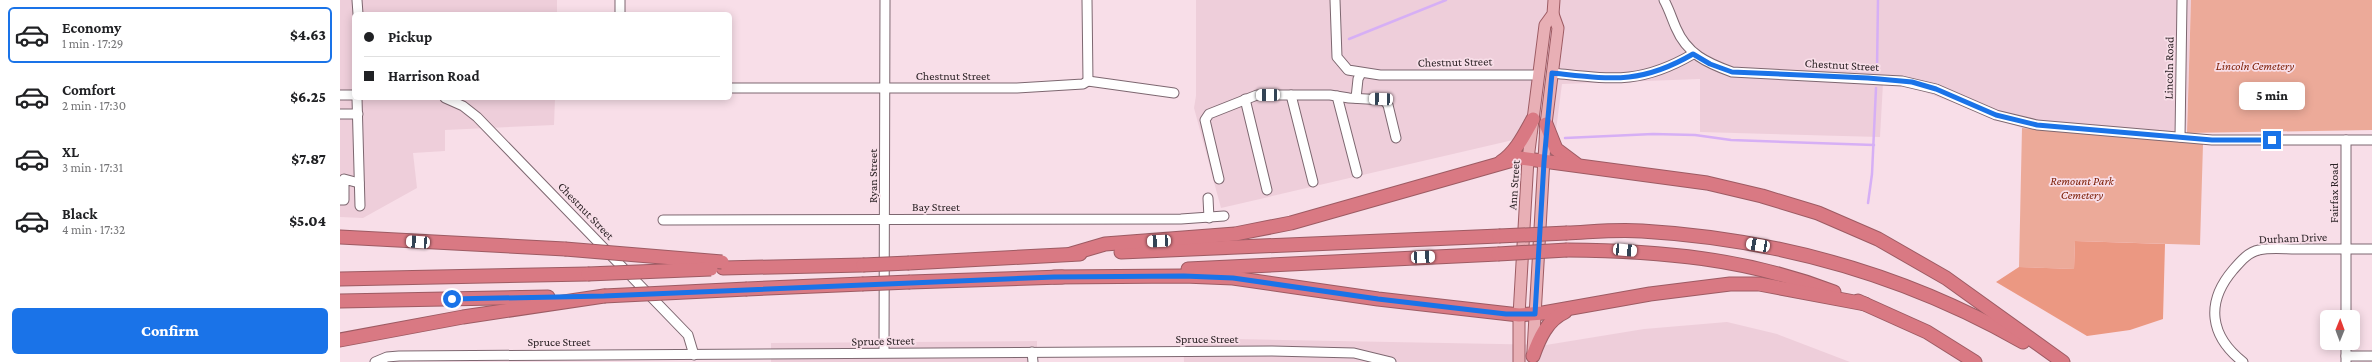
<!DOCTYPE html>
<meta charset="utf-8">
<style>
:root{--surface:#fff;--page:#f2f2f2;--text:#202124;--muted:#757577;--line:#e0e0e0;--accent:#1a73e8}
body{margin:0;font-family:"Crimson Pro",serif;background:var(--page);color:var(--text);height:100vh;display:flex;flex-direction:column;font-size:15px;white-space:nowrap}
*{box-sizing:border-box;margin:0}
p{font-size:13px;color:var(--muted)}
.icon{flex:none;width:22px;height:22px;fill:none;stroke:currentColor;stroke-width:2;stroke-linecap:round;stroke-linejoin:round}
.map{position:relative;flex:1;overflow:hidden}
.panel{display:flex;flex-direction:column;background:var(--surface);width:340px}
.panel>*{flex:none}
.hud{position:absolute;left:12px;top:12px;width:380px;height:88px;border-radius:6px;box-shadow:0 2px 10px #0003;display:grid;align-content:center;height:88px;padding:0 12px;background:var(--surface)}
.needle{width:26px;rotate:1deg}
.fabs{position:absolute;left:1980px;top:310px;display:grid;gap:8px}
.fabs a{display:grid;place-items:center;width:40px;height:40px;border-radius:6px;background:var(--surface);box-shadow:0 2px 10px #0003;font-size:20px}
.end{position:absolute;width:18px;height:18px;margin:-9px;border:5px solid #1a73e8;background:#fff;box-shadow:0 0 0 2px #fff}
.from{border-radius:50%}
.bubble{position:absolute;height:28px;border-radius:6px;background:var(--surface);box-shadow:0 2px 10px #0003;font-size:13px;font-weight:800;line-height:28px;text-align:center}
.car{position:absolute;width:12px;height:24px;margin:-12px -6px;border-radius:5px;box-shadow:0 0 3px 1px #0007;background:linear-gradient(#fff 24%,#345 0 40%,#fff 0 76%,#345 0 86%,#fff 0)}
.hud b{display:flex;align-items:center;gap:14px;height:38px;font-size:15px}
.hud b+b{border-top:1px solid var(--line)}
.hud i{width:10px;height:10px;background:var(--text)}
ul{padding:7px 0 0;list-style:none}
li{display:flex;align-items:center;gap:12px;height:56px;margin:0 8px 6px;padding:0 4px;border:2px solid transparent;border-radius:6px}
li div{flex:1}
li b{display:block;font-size:15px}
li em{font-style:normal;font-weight:800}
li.selected{border-color:var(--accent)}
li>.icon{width:36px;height:36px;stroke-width:1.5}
.button{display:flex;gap:8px;margin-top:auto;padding:8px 12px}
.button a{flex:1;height:46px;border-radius:6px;background:var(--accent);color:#fff;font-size:16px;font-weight:800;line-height:46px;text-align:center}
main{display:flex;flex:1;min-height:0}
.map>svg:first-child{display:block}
.built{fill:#eeceda}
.green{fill:#ecaa99}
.forest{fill:#eb9882}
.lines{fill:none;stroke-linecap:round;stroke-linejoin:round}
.stream{stroke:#d6aff5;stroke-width:2.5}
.minor-casing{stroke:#7d6770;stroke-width:11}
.major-casing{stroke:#9d5b63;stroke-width:13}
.highway-casing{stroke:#9d5b63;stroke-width:15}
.minor{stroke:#fff;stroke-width:9}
.major{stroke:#e8afb5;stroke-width:11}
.highway{stroke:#d97983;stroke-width:13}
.highway-bridge-casing{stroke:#9d5b63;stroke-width:15;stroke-linecap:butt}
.highway-bridge{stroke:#d97983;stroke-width:13}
.route{stroke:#1a73e8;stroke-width:5}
.labels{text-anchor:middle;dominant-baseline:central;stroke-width:3.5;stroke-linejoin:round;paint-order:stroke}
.street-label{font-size:12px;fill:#2d2427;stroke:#f8dee8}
.park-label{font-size:12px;font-style:italic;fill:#7a1a00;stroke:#f8dee8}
</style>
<main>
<section class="panel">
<ul>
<li class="selected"><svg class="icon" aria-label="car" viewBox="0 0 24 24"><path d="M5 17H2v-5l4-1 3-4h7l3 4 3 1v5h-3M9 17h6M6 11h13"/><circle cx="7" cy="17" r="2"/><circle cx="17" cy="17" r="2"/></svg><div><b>Economy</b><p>1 min · 17:29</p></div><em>$4.63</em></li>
<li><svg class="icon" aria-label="car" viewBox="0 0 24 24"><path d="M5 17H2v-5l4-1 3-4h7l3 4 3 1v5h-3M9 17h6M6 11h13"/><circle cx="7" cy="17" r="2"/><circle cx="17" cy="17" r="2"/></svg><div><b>Comfort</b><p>2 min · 17:30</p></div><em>$6.25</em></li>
<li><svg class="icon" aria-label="car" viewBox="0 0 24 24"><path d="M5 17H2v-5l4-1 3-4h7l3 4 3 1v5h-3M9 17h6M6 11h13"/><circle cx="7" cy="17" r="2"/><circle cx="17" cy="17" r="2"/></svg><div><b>XL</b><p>3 min · 17:31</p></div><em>$7.87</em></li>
<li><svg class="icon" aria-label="car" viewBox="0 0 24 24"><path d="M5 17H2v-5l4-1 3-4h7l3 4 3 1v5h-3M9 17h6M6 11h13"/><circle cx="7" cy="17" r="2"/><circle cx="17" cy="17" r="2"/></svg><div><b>Black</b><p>4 min · 17:32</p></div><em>$5.04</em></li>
</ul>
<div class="button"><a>Confirm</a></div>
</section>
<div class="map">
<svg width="2032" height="362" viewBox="0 0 2032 362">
<rect width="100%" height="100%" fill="#f8dee8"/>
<!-- built -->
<g class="built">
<polygon points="0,0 217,0 217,14 14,14 14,98 215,98 214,125 105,130 105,151 73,153 77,188 23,218 0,217"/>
<polygon points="856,0 1851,0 1846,143 1682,128 1571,87 1543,83 1540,137 1360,132 1360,79 1222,84 1216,130 881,208 854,108 856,96"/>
<polygon points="1387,322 1437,334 1510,362 844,362 843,338 1206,345 1304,329"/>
<polygon points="697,341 697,362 431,362 431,343"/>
</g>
<!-- green -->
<g class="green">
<polygon points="1851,0 2032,0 2032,130 1847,133"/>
<polygon points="1682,128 1863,144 1860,245 1735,241 1734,269 1679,267"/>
</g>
<!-- forest -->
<polygon class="forest" points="1735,241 1825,244 1823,319 1790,330 1747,336 1656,282 1679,267 1734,269"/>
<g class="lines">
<!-- stream -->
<g class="stream">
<polyline points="1009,39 1106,0"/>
<polyline points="1537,69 1538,0"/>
<polyline points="1225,138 1313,134 1355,135 1391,140 1534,145"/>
<polyline points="1528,203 1532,174 1536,88"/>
</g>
<defs>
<g id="minor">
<polyline points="17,0 18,14"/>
<polyline points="747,0 748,81"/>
<polyline points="995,0 997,57 1008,70 1040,75 1199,75"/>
<path d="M1324 0C1329 9 1332 19 1336 28 1347 54 1367 63 1392 72L1562 81 1596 89 1656 115 1697 125 1872 140H2032"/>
<polyline points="280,14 280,0"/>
<path d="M1212 73C1271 79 1300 85 1353 54"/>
<polyline points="390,88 677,88 743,84 748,81 834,93"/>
<polyline points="0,95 14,95"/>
<polyline points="951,95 973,182"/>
<polyline points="997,96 1017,173"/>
<polyline points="17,98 20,206"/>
<polyline points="105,98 123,106 137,117 348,335 354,355"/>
<polyline points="1016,98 1018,79 1021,73"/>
<polyline points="905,99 927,190"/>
<polyline points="0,114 18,114"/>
<polyline points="1840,137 1842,0"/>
<polyline points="879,179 865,120 869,114 917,95 990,95 1009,98 1044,100 1048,105 1056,138"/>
<polyline points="868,198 869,218"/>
<polyline points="0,200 4,200 4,179 19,183"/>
<polyline points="323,220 841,219 884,216"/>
<polyline points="2006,317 2006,140"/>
<polyline points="544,352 545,0"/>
<polyline points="692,352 693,362"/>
<polyline points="2006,356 2032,356"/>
<polyline points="35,362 47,357 59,356 932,351 1014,353 1051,362"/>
<path d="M1903 362C1870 336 1865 303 1893 270 1900 262 1908 252 1919 250 1931 247 1944 249 1956 249 1981 249 2007 249 2032 249"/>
<polyline points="2006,362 2006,343"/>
</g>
<g id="major">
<polyline points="1193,351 1206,124 1218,28 1213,14"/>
<polyline points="1179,362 1179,315 1188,159 1205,25 1213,14 1214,0"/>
</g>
<g id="highway">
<polyline points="1206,124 1216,149 1236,164"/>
<path d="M1161 162C1176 152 1184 135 1193 119"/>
<path d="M1227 233C1251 232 1277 229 1302 231 1437 239 1566 275 1683 342"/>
<polyline points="0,237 225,249"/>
<path d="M1227 250C1321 251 1405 258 1494 292"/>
<polyline points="781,252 1159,236"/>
<polyline points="731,254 765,244 895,234 951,223 1180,158 1367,183 1422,196 1478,213 1538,239 1606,278 1723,362"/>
<polyline points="569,263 740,254"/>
<polyline points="383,268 523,265"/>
<polyline points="848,269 1158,254"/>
<polyline points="714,277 844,276 893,278 1038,299 1179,315 1203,313 1310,294 1390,284 1419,284 1525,304"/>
<polyline points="0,279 248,274"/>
<polyline points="570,282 722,277"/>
<polyline points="407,289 522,284"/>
<polyline points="0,301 208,297"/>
<polyline points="1518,301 1587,332 1635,362"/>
<polyline points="0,340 123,317 264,296"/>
<path d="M1193 356C1199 339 1207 320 1225 312"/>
</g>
</defs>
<!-- minor casing -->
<use href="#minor" class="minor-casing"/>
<!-- major casing -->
<use href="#major" class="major-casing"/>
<!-- highway casing -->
<use href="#highway" class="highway-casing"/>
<!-- minor -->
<use href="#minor" class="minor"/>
<!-- major -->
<use href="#major" class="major"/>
<!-- highway -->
<use href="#highway" class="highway"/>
<defs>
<g id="highway-bridge">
<polyline points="1159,236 1227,233"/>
<polyline points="225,249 382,262"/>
<polyline points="1158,254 1227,250"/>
<polyline points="523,265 569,263"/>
<polyline points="248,274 371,269"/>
<polyline points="522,284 570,282"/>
<polyline points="264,296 407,289"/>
</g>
</defs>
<!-- highway-bridge casing -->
<use href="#highway-bridge" class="highway-bridge-casing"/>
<!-- highway-bridge -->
<use href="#highway-bridge" class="highway-bridge"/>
</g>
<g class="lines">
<!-- route -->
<path class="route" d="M112 299 264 296 714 277 844 276 893 278 1038 299 1166 314H1195L1204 162 1212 73C1270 79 1300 85 1353 54L1370 64 1392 72 1528 78 1572 82 1596 89 1656 115 1697 125 1872 140H1932"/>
</g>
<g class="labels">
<!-- street labels -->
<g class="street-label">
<text transform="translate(1115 62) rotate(-1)">Chestnut Street</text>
<text transform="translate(1502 65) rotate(3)">Chestnut Street</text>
<text transform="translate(1829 68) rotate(-89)">Lincoln Road</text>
<text x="613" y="76">Chestnut Street</text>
<text transform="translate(533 176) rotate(-90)">Ryan Street</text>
<text transform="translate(1174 185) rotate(-86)">Ann Street</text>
<text transform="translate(1994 193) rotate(-90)">Fairfax Road</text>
<text x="596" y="207">Bay Street</text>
<text transform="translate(246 211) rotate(46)">Chestnut Street</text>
<text transform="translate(1953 238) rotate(-2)">Durham Drive</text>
<text x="867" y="339">Spruce Street</text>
<text transform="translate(543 341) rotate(-1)">Spruce Street</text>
<text x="219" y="342">Spruce Street</text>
</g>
<!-- park labels -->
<g class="park-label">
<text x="1915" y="66">Lincoln Cemetery</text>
<text x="1742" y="181">Remount Park<tspan x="1742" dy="14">Cemetery</tspan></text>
</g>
</g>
</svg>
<div class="fabs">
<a><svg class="needle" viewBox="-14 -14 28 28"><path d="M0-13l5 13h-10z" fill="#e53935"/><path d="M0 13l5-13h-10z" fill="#757577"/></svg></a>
</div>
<i class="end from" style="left:112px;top:299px"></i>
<i class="end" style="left:1932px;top:140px"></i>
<div class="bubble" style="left:1899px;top:82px;width:66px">5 min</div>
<i class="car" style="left:928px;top:95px;rotate:269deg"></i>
<i class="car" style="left:1041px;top:99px;rotate:272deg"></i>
<i class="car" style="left:819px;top:241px;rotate:267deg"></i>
<i class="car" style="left:78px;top:242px;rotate:274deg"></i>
<i class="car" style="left:1418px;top:245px;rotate:280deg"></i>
<i class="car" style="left:1285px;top:250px;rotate:95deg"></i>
<i class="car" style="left:1083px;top:257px;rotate:87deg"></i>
<div class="hud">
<b><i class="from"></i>Pickup</b>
<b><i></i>Harrison Road</b>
</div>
</div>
</main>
